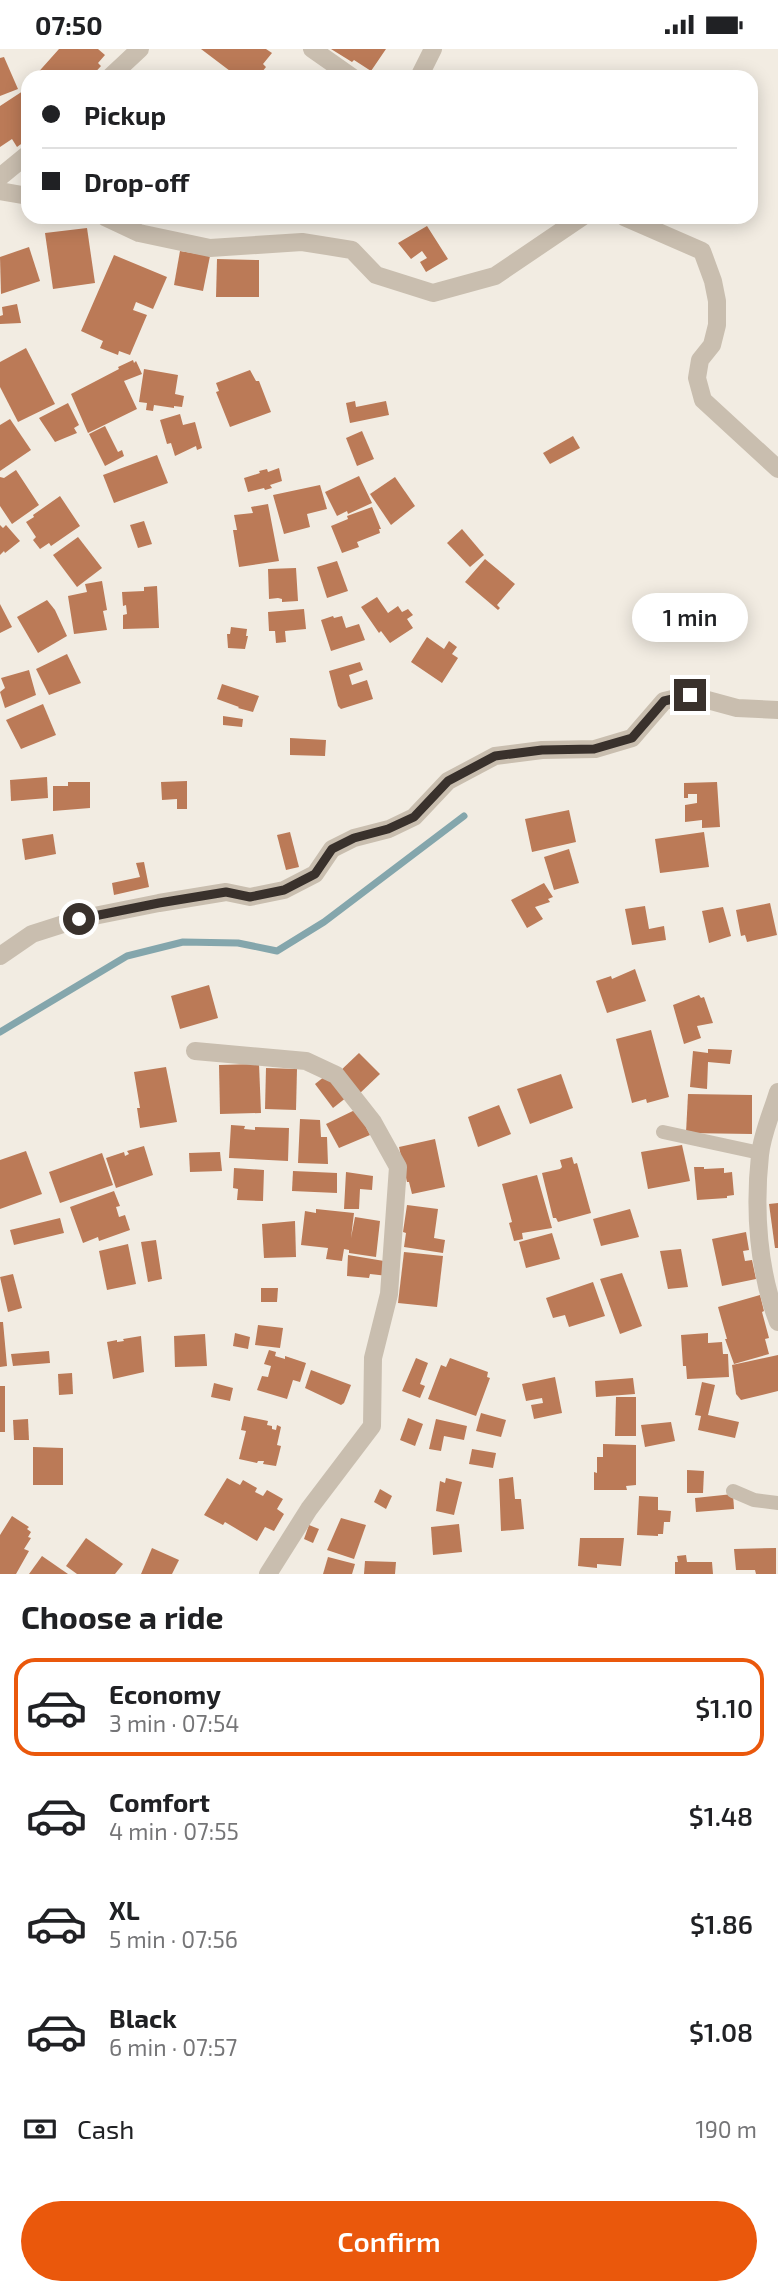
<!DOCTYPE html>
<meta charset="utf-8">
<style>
:root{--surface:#fff;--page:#f6f6f6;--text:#202124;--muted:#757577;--line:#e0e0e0;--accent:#ea580c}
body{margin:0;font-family:"Exo 2",sans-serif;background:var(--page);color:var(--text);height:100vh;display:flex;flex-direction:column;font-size:26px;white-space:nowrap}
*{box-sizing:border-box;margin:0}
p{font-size:23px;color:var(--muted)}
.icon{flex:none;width:38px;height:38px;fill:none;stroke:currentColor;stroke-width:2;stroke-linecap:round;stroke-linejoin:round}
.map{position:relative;height:1525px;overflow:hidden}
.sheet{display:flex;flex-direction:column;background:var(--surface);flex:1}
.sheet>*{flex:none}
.guide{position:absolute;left:21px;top:21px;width:737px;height:154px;border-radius:21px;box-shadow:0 4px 18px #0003;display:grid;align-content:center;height:154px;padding:0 21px;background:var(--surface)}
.end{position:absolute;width:32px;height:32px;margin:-16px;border:9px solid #39312c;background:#fff;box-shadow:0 0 0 4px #fff}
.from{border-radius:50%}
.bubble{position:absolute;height:49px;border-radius:24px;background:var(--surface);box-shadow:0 4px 18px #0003;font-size:23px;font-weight:600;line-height:49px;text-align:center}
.guide b{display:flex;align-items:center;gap:24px;height:66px;font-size:26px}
.guide b+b{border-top:2px solid var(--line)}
.guide i{width:18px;height:18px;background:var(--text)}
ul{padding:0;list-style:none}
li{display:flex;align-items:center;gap:21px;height:98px;margin:0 14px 10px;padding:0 7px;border:4px solid transparent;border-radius:21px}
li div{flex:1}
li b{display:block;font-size:26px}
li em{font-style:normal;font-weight:600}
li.on{border-color:var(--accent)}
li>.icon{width:63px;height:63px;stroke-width:1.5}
h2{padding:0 21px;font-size:32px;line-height:84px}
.pay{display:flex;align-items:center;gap:18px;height:77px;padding:0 21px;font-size:26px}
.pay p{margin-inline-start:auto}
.button{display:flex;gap:14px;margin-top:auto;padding:14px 21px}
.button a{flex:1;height:80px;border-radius:42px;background:var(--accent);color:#fff;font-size:28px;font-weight:600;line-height:80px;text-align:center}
.status{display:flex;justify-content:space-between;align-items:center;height:49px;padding:0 35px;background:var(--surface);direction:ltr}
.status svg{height:19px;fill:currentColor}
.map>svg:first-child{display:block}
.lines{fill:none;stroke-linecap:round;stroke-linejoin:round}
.stream{stroke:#84a6ac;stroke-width:7}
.building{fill:#bb7a57}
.service{stroke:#c9beaf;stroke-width:14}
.minor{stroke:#c9beaf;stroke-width:18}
.route{stroke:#39312c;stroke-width:9}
</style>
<div class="status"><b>07:50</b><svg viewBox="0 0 49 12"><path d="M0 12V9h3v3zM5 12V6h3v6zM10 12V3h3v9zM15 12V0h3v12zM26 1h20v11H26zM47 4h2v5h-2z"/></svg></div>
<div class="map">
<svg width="778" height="1525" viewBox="0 0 778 1525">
<rect width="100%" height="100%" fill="#f2ece2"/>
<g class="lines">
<!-- stream -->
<polyline class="stream" points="0,983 127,907 183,893 238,894 277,902 324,873 464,767"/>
</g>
<!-- building -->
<g class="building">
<polygon points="59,0 98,0 105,6 98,14 101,17 91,28 34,28"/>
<polygon points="201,0 266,0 272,4 263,15 266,18 258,28 231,28 234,25"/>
<polygon points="331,0 386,0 371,22 354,11 352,13"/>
<polygon points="4,8 18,40 0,47 0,9"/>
<polygon points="23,42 28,49 28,90 17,98 12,90 0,98 0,57"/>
<polygon points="427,177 448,210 426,223 420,213 427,209 422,202 411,210 398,194"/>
<polygon points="87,179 95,234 53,240 45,184"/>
<polygon points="29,198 40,232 1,245 0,208"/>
<polygon points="180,202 210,207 203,242 174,236"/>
<polygon points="114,206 167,228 153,260 136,253 133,261 147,266 130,306 119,302 118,306 100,299 103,292 81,282"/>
<polygon points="217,210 259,211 259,248 216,248"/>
<polygon points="17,255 21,274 0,275 0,267 3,266 2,258"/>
<polygon points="26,299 55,355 18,373 0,338 0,313"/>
<polygon points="133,311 134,314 136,312 142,325 124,332 137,360 88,384 71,345 119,320 118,318"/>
<polygon points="144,320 178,326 175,345 184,347 182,358 174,357 174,359 154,356 153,362 146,361 147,354 139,353"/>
<polygon points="250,321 256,332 259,332 271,363 230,378 216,343 219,342 216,334"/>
<polygon points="355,352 356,358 386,352 389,366 350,374 346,354"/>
<polygon points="68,354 79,376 74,379 77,384 55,393 39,369"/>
<polygon points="180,365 183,376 195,373 202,399 197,401 196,397 175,407 171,394 167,395 160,371"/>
<polygon points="10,370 31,401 0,422 0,376"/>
<polygon points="105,377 118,403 122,401 124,407 105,417 89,385"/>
<polygon points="362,382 374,410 357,417 346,389"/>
<polygon points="573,387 580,399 550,415 543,404"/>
<polygon points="157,406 168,434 114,454 103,426"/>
<polygon points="279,419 282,432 270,436 272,439 265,441 264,439 248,443 244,429 260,424 259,422 267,420 268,423"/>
<polygon points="16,421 39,456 12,475 0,457 0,428 4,429"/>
<polygon points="359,427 372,454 348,465 347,462 337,467 325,443"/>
<polygon points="395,428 415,457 391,476 370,445"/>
<polygon points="320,436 327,460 307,465 310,478 284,485 273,446"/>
<polygon points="60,447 80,477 51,497 49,494 40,500 33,491 36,488 26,473 34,468 33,466"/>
<polygon points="268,455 279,512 239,518 233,481 237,481 234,466 253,464 251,458"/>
<polygon points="372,458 381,480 379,480 380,484 357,493 359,498 342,504 331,477 348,470 347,467"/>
<polygon points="144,472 152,495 138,499 130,476"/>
<polygon points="0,476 3,479 6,476 20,492 5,504 4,502 0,506"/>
<polygon points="462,480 484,506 470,518 447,494"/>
<polygon points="78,488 102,519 77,538 53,506"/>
<polygon points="485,510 515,535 497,556 500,559 498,561 465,533"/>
<polygon points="337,512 348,542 327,549 317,518"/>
<polygon points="296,519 298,552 282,553 282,550 278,549 269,550 268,520"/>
<polygon points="102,532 107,561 103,562 107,581 74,585 68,547 87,543 85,535"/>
<polygon points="157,537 159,579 123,580 123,566 127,565 126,556 123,557 122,543 144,542 144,538"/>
<polygon points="377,548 388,564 398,557 402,563 408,560 413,566 407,570 413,579 390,594 381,582 379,584 361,558"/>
<polygon points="47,551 55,561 67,587 38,604 17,568"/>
<polygon points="0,555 12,578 0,584"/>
<polygon points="304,560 306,580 285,582 286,593 276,594 275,582 269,582 268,563"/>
<polygon points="333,567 334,569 342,567 346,579 359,575 365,591 331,602 321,571"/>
<polygon points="231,578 247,580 246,587 248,587 245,600 228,599 227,585 230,585"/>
<polygon points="427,588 444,600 449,592 457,598 452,605 458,609 442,634 411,613"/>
<polygon points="67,605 81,634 49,646 36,620"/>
<polygon points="360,613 363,621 349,626 352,636 367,631 373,650 341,660 338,657 329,622"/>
<polygon points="29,621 36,646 5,659 0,643 5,639 1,629"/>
<polygon points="222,635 259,647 253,663 238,659 239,658 217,650"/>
<polygon points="43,655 56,686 21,700 6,671"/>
<polygon points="223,667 243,670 242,678 223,676"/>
<polygon points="290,689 326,691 325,707 290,706"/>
<polygon points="47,728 48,749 11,752 10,731"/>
<polygon points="187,732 187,760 177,760 177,750 162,751 161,733"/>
<polygon points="68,733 90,733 90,759 53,762 53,737 68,737"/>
<polygon points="717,733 720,778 702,779 702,771 685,773 685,756 697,754 697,745 688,745 688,749 684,749 684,734"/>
<polygon points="569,761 576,793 532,803 525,770"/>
<polygon points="290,783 299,818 286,821 277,786"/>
<polygon points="704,783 709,818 660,824 655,790"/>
<polygon points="53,785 56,805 25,811 22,790"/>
<polygon points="569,800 579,834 554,841 544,808"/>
<polygon points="144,813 149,838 114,846 112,834 140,828 136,814"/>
<polygon points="544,834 553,848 548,850 550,853 535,858 543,870 527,879 511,851"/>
<polygon points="770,854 777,886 747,893 745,886 741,887 736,861"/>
<polygon points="645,857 649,880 664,877 666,891 632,896 625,860"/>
<polygon points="723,858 731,887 709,894 702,862"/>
<polygon points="635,920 646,952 607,964 596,932 611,927 612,930"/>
<polygon points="209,936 218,969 180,980 171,947"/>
<polygon points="699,946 701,949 704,948 713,974 697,977 701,989 684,995 673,956"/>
<polygon points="651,981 669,1048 647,1054 646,1050 632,1054 616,990"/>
<polygon points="708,1000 732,1001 730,1015 708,1013 707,1040 690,1038 693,1002 708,1004"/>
<polygon points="359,1004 380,1025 358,1046 337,1025"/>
<polygon points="259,1015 261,1064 220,1065 219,1016"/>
<polygon points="166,1018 177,1073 140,1079 137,1059 140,1059 134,1023"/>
<polygon points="266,1019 297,1020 296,1061 265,1060"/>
<polygon points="329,1024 347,1048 333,1059 315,1035"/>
<polygon points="561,1025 573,1059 530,1075 517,1040"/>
<polygon points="688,1045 752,1046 752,1085 686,1084"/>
<polygon points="499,1056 511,1085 478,1098 468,1068"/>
<polygon points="357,1060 370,1086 339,1099 326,1075"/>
<polygon points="300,1070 320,1071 321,1088 327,1088 328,1115 298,1114"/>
<polygon points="231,1076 245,1077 244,1080 255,1081 255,1078 289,1079 288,1112 229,1109"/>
<polygon points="435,1090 445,1138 412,1145 409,1133 407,1133 399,1098"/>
<polygon points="682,1096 690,1132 648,1140 641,1103"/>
<polygon points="144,1097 153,1126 116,1139 106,1109 124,1103 125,1107 129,1105 127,1102"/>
<polygon points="26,1102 42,1145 0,1160 0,1111"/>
<polygon points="220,1103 222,1122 190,1123 189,1104"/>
<polygon points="102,1104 113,1136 60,1154 49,1123"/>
<polygon points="572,1108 574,1115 577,1114 591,1164 558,1173 556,1169 553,1169 542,1124 560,1120 562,1118 560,1111"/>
<polygon points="694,1118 704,1118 704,1120 724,1119 724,1124 732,1123 734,1146 727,1147 727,1149 697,1151"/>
<polygon points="234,1119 264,1121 263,1152 237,1151 238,1140 233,1139"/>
<polygon points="293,1122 337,1124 337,1144 292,1142"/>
<polygon points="346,1123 373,1127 372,1141 360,1140 359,1160 344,1160"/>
<polygon points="537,1126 552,1179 522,1184 523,1190 514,1192 509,1174 512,1173 502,1135"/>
<polygon points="114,1142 120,1157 116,1158 119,1168 125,1166 130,1181 99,1192 98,1188 83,1194 70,1158"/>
<polygon points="778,1154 778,1199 775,1199 769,1155"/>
<polygon points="407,1156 438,1160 434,1189 445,1191 443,1204 404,1198 406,1184 403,1183"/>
<polygon points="316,1160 354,1164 351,1189 355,1168 380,1172 376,1208 349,1204 349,1201 344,1200 342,1212 326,1210 328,1199 301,1196 305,1162 316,1164"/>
<polygon points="630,1160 639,1188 601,1197 593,1170"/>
<polygon points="60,1169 64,1184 14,1196 10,1181"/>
<polygon points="295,1172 296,1208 264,1209 262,1175"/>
<polygon points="746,1183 749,1201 743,1202 745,1212 752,1211 756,1230 722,1237 712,1190"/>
<polygon points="552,1184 560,1210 526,1219 519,1193"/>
<polygon points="156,1191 162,1230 148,1233 141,1193"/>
<polygon points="128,1195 136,1235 107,1241 99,1202"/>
<polygon points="681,1200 688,1238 668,1240 660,1202"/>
<polygon points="404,1203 443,1207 437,1258 398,1254"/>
<polygon points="348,1206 390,1213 388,1227 370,1225 369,1229 347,1227"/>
<polygon points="622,1224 642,1277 620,1285 600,1230"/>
<polygon points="13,1225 22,1259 8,1263 0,1228"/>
<polygon points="593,1233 605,1267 569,1278 565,1266 553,1269 546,1249"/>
<polygon points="261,1239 278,1239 277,1253 261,1253"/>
<polygon points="760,1246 764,1262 762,1263 769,1289 765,1290 769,1305 734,1315 725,1290 727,1290 718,1258"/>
<polygon points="0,1273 3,1273 7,1317 0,1318"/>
<polygon points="258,1276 283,1279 280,1299 255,1296"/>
<polygon points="235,1284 250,1288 248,1300 233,1297"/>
<polygon points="708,1284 708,1294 722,1293 723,1305 728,1305 729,1328 687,1330 686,1317 683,1317 681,1286"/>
<polygon points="205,1285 207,1317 175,1318 174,1287"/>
<polygon points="141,1287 144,1323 113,1330 107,1293 117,1291 117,1293 124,1292 123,1290"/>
<polygon points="269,1301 276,1303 275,1307 285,1310 285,1307 306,1314 300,1333 293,1331 287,1350 257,1341 262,1327 268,1328 271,1317 264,1315"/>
<polygon points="49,1302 50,1314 13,1317 11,1305"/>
<polygon points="778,1306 778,1342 741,1351 736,1345 732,1316"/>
<polygon points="416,1309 428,1314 420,1335 425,1337 420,1349 402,1342"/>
<polygon points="450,1309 488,1323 487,1328 490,1329 476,1367 428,1350 441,1316 446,1318"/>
<polygon points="311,1321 351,1336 344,1354 341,1356 305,1339"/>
<polygon points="72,1324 73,1345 59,1346 58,1325"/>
<polygon points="555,1328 562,1364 534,1370 531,1356 543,1354 542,1349 526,1352 522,1335"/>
<polygon points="633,1329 635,1345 596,1348 595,1332"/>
<polygon points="702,1333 715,1336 708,1366 739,1373 735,1389 698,1381 701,1367 695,1366"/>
<polygon points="214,1334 233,1339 230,1352 211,1348"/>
<rect x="0" y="1337" width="5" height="46"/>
<polygon points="616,1348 636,1348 636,1387 615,1387"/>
<polygon points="481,1364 506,1371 501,1388 476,1382"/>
<polygon points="244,1367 268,1372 267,1376 272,1377 272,1380 276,1381 277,1376 281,1378 277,1396 281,1397 276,1417 263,1415 264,1412 258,1412 257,1414 239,1410 246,1382 241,1381"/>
<polygon points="408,1369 423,1375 415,1397 400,1391"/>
<polygon points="28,1370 29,1391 14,1391 13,1371"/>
<polygon points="436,1370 467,1377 464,1391 444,1387 441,1402 429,1400"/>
<polygon points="671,1373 675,1392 645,1398 641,1376"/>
<polygon points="603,1395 636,1396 636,1436 626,1437 627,1441 594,1441 594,1423 597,1424 597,1408 603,1408"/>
<polygon points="33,1398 63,1399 63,1436 33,1436"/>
<polygon points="472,1400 496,1404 493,1419 469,1415"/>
<polygon points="687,1421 704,1422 703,1444 687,1444"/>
<polygon points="513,1428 515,1450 521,1450 524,1480 501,1482 499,1430"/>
<polygon points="227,1429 240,1436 243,1431 257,1439 255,1443 263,1447 267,1441 283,1450 277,1460 284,1465 274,1482 265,1478 257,1492 225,1473 223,1476 204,1466"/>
<polygon points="446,1429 462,1433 454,1466 436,1462 440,1432 445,1434"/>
<polygon points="380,1440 392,1447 386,1460 374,1453"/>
<polygon points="733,1445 734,1460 696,1463 695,1449"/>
<polygon points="639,1447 658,1448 658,1461 671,1462 670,1473 664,1473 663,1485 658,1485 658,1487 637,1486"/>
<polygon points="12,1467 29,1478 27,1480 31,1483 28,1488 31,1489 24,1500 29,1502 16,1525 0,1525 0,1486"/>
<polygon points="341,1469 366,1476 354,1510 327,1501"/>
<polygon points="459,1475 462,1503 433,1506 431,1478"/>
<polygon points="309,1476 319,1480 313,1494 304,1490"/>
<polygon points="86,1489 123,1515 115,1525 77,1525 66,1517"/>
<polygon points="580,1489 624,1489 621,1517 597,1515 597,1519 578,1517"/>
<polygon points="152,1499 179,1511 172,1525 141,1525"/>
<polygon points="776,1499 776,1525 756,1525 755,1521 736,1521 734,1500"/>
<polygon points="686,1506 687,1513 712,1513 713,1525 675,1525 675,1513 678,1513 677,1507"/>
<polygon points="42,1507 68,1525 29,1525"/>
<polygon points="328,1508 355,1515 352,1525 323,1525"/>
<polygon points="365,1512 396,1513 395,1525 364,1525"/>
</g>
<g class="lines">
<!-- service -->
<g class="service">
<polyline points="663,1083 760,1104"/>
<polyline points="733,1442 754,1451 778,1454"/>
</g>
<!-- minor -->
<g class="minor">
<polyline points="312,0 352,28"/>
<polyline points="110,28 140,0"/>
<polyline points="419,28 433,0"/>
<polyline points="0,128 28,105"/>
<polyline points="0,142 28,147"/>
<polyline points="105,168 139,184 210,199 302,193 352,201 376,226 433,244 495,227 582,168"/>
<polyline points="624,168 702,202 713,232 717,252 717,276 712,296 700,311 697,329 703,351 778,420"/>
<polyline points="0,907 32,885 79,870 159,854 226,843 250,848 284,841 315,825 332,800 354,789 389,780 414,768 448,732 495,707 542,701 595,700 632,689 664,652 689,646 737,659 778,661"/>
<polyline points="195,1002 306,1012 336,1026 373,1073 398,1118 389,1245 373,1309 372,1377 309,1460 268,1525"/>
<path d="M778 1043C772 1063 762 1085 760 1106 754 1161 758 1221 778 1273"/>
</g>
</g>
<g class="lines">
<!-- route -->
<polyline class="route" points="79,870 159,854 226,843 250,848 284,841 315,825 332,800 354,789 388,780 414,768 448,732 495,707 542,701 594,700 632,689 664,652 690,646"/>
</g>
</svg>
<i class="end from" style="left:79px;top:870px"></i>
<i class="end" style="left:690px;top:646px"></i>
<div class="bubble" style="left:632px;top:544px;width:116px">1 min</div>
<div class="guide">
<b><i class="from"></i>Pickup</b>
<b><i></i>Drop-off</b>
</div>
</div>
<section class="sheet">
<h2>Choose a ride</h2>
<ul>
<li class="on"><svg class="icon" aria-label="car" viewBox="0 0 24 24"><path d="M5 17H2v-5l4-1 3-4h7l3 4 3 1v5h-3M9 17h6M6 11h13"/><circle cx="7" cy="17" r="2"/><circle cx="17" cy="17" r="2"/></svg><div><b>Economy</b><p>3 min · 07:54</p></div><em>$1.10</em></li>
<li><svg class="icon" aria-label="car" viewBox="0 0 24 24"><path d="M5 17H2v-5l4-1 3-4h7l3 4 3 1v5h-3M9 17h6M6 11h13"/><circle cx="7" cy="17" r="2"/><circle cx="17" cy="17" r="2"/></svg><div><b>Comfort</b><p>4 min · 07:55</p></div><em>$1.48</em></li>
<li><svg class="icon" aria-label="car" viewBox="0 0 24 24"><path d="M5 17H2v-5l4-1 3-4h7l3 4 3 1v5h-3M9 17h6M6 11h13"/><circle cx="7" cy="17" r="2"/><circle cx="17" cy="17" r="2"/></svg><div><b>XL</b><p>5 min · 07:56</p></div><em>$1.86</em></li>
<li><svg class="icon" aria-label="car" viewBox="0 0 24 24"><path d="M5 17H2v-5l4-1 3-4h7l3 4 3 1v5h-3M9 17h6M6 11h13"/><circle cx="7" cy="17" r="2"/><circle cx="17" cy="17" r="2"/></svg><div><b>Black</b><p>6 min · 07:57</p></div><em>$1.08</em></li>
</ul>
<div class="pay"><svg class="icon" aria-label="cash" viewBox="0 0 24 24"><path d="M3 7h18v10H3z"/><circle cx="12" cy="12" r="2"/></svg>Cash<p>190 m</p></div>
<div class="button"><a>Confirm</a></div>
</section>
